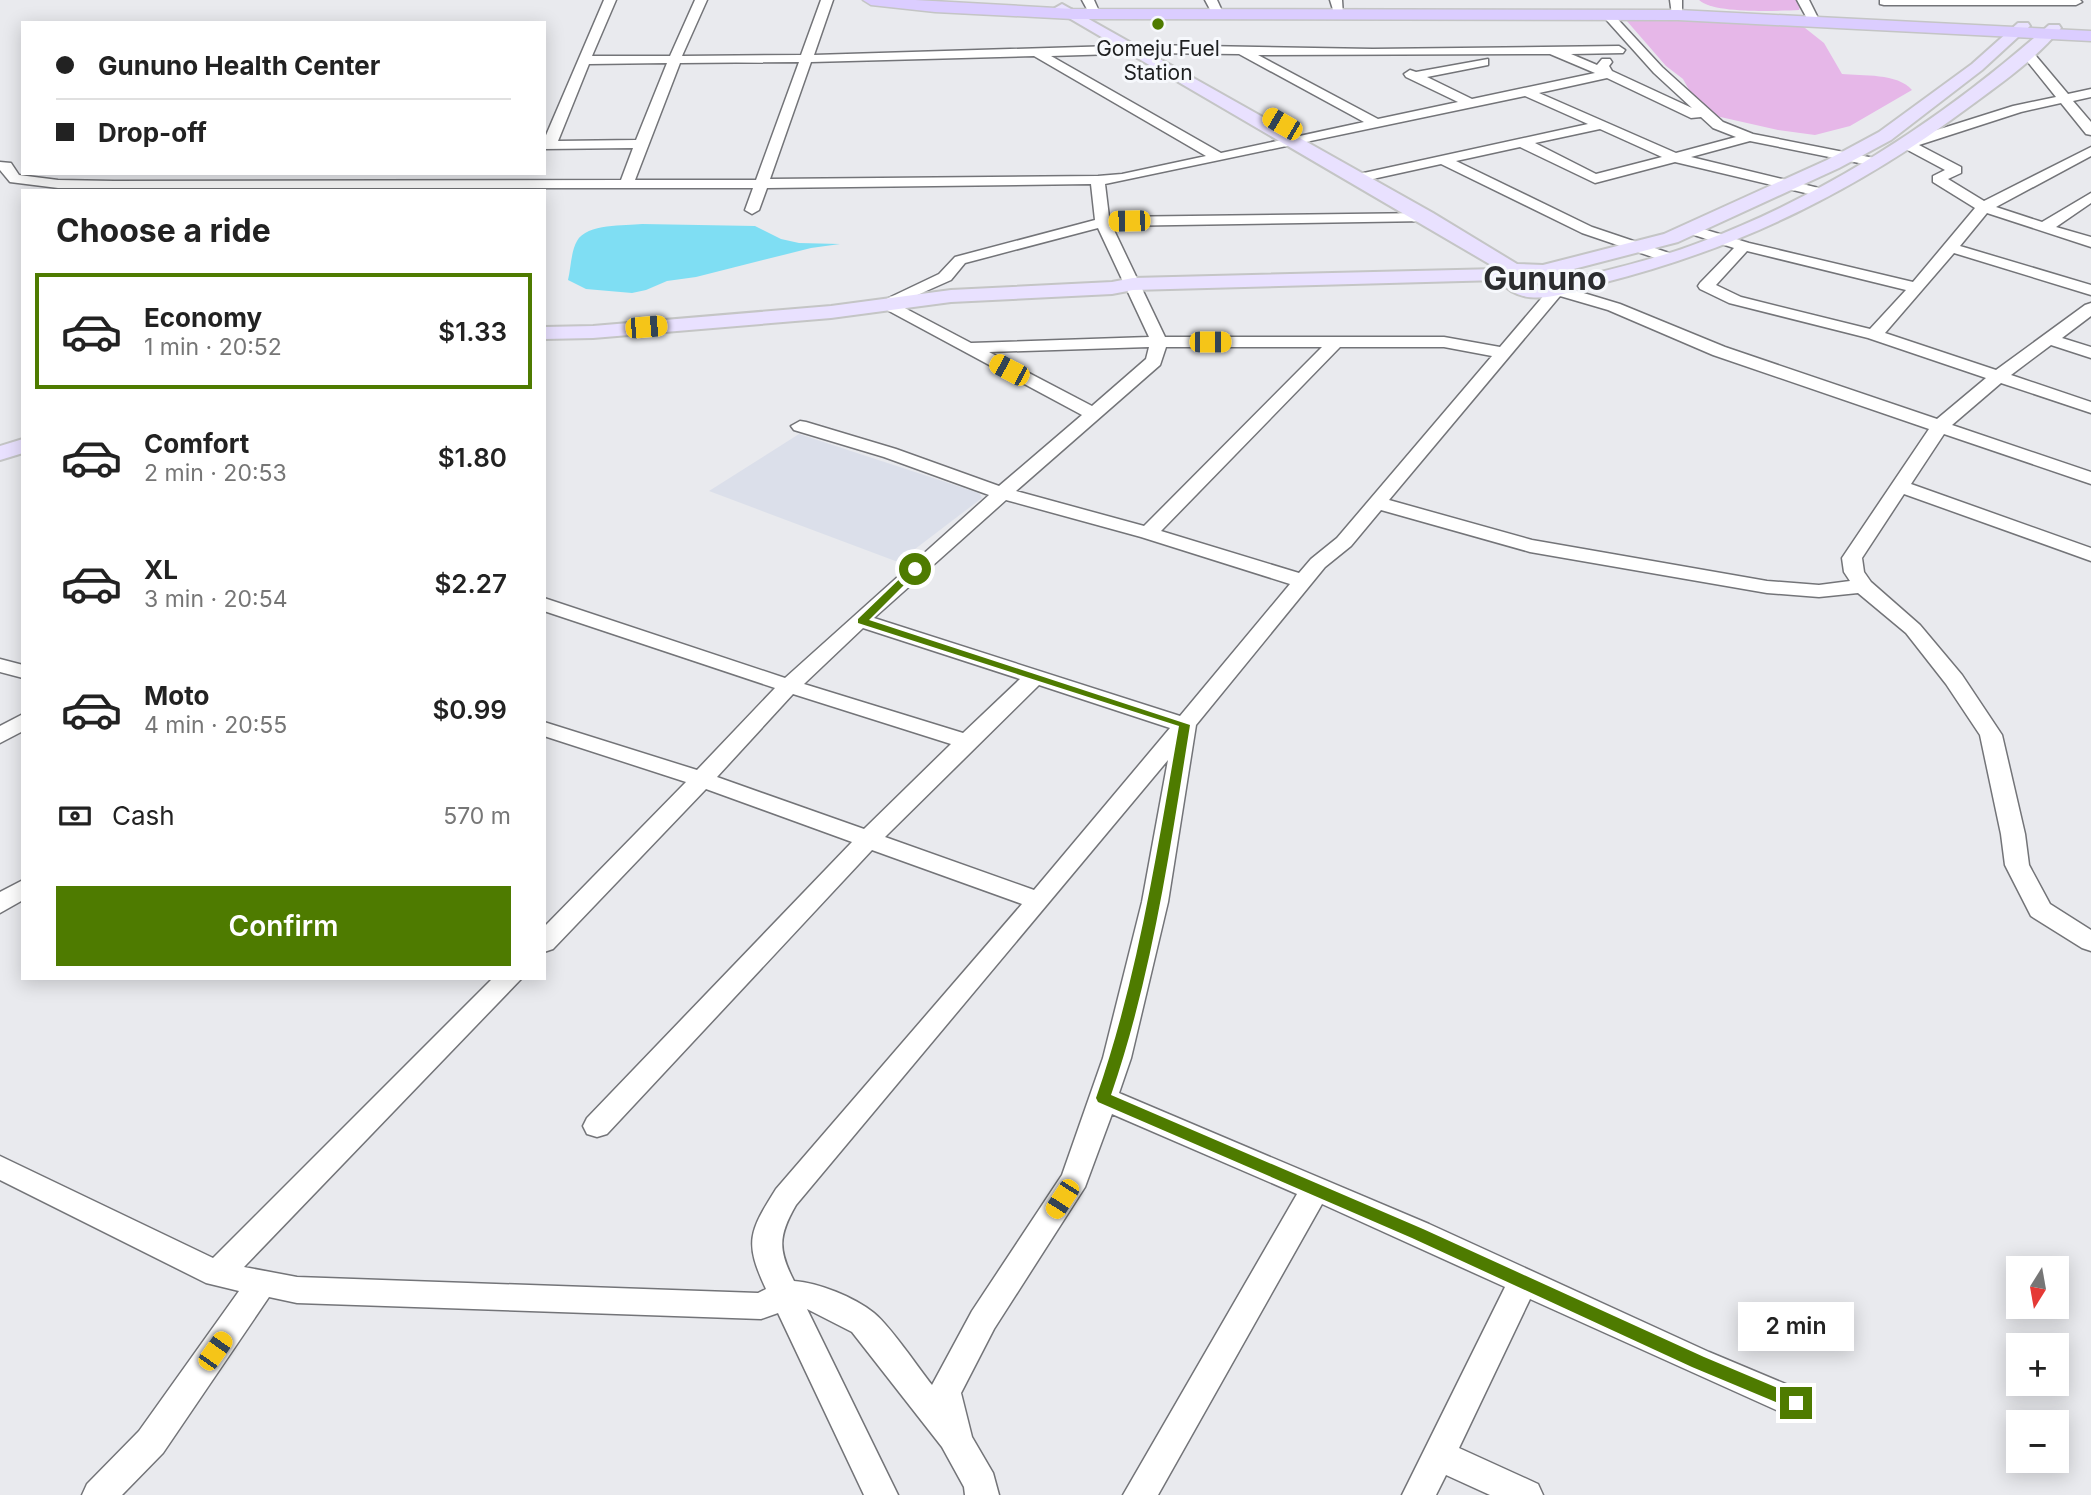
<!DOCTYPE html>
<meta charset="utf-8">
<style>
:root{--surface:#fff;--page:#f2f2f2;--text:#222;--muted:#767676;--line:#e0e0e0;--accent:#4e7b00}
body{margin:0;font-family:Inter,sans-serif;background:var(--page);color:var(--text);height:100vh;display:flex;flex-direction:column;font-size:26px;white-space:nowrap}
*{box-sizing:border-box;margin:0}
p{font-size:23px;color:var(--muted)}
.icon{flex:none;width:38px;height:38px;fill:none;stroke:currentColor;stroke-width:2;stroke-linecap:round;stroke-linejoin:round}
.map{position:relative;flex:1;overflow:hidden}
.panel{position:absolute;left:21px;top:189px;width:525px;height:791px;display:flex;flex-direction:column;background:var(--surface);border-radius:0px;box-shadow:0 4px 18px #0003}
.panel>*{flex:none}
.top-card{position:absolute;left:21px;top:21px;width:525px;height:154px;border-radius:0px;box-shadow:0 4px 18px #0003;display:grid;align-content:center;height:154px;padding:0 35px;background:var(--surface)}
.needle{width:46px;rotate:191deg}
.tools{position:absolute;left:2006px;top:1256px;display:grid;gap:14px}
.tools a{display:grid;place-items:center;width:63px;height:63px;border-radius:0px;background:var(--surface);box-shadow:0 4px 18px #0003;font-size:35px}
.end{position:absolute;width:32px;height:32px;margin:-16px;border:9px solid #4e7b00;background:#fff;box-shadow:0 0 0 4px #fff}
.from{border-radius:50%}
.bubble{position:absolute;height:49px;border-radius:0px;background:var(--surface);box-shadow:0 4px 18px #0003;font-size:23px;font-weight:600;line-height:49px;text-align:center}
.car{position:absolute;width:21px;height:42px;margin:-21px -10px;border-radius:9px;box-shadow:0 0 5px 2px #0007;background:linear-gradient(#f5c518 24%,#345 0 40%,#f5c518 0 76%,#345 0 86%,#f5c518 0)}
.top-card b{display:flex;align-items:center;gap:24px;height:66px;font-size:26px}
.top-card b+b{border-top:2px solid var(--line)}
.top-card i{width:18px;height:18px;background:var(--text)}
ul{padding:0;list-style:none}
li{display:flex;align-items:center;gap:21px;height:116px;margin:0 14px 10px;padding:0 21px;border:4px solid transparent;border-radius:0px}
li div{flex:1}
li b{display:block;font-size:26px}
li em{font-style:normal;font-weight:600}
li.on{border-color:var(--accent)}
li>.icon{width:63px;height:63px;stroke-width:1.5}
h2{padding:0 35px;font-size:32px;line-height:84px}
.pay{display:flex;align-items:center;gap:18px;height:77px;padding:0 35px;font-size:26px}
.pay p{margin-inline-start:auto}
.cta{display:flex;gap:14px;margin-top:auto;padding:14px 35px}
.cta a{flex:1;height:80px;border-radius:0px;background:var(--accent);color:#fff;font-size:28px;font-weight:600;line-height:80px;text-align:center}
.map>svg:first-child{display:block}
.built{fill:#dbdfea}
.green{fill:#e6b7e8}
.water{fill:#7fdef3}
.lines{fill:none;stroke-linecap:round;stroke-linejoin:round}
.minor-casing{stroke:#737478;stroke-width:3}
.major-casing{stroke:#c4c5c5;stroke-width:4}
.highway-casing{stroke:#c4c5c5;stroke-width:3}
.minor{fill:#fff;fill-rule:evenodd}
.major{fill:#e9e1ff;fill-rule:evenodd}
.highway{fill:#dbcdff;fill-rule:evenodd}
.route{fill:#4e7b00}
.poi-dot{fill:#4e7b00;stroke:#f6f8fc;stroke-width:2.5}
.labels{text-anchor:middle;dominant-baseline:central;stroke-width:6;stroke-linejoin:round;paint-order:stroke}
.far-poi-label{font-size:21px;fill:#1e1f20;stroke:#f6f8fc}
.far-town-label{font-size:32px;font-weight:bold;fill:#2b2c2f;stroke:#f6f8fc}
</style>
<div class="map">
<svg width="2091" height="1495" viewBox="0 0 2091 1495">
<rect width="100%" height="100%" fill="#e9eaee"/>
<!-- built -->
<polygon class="built" points="799,434 979,493 982,498 898,562 709,491"/>
<!-- green -->
<g class="green">
<path d="M1699 0H1798L1801 5 1799 10C1778 11 1713 14 1699 0Z"/>
<path d="M1626 20H1755L1800 24 1824 43 1842 74C1862 76 1898 73 1912 90L1850 126 1815 135 1778 130 1716 116 1692 95 1683 79 1666 66Z"/>
</g>
<!-- water -->
<path class="water" d="M642 224 755 226 781 239 799 243 840 244 811 248 696 277 667 281 646 290 632 293 586 289 568 280C571 268 571 251 577 241 587 223 625 226 642 224Z"/>
<g class="lines">
<defs>
<g id="minor">
<path d="M604 0H616L592 56H670L695 0H707L682 56 801 55 821 0H833L814 55 1147 45 1373 49 1619 46 1625 50 1623 53 1571 54 1597 65 1602 59H1610L1612 62 1609 66 1612 71 1692 108 1654 73 1602 15 1612 13 1662 67 1723 122 1753 134 1874 158 1881 162 1874 166 1750 141 1691 157 1827 190V196L1822 197 1675 162 1595 183 1520 147 1456 161 1592 227 1675 255 1678 258 1675 261 1670 263 1582 233 1441 164 1359 182 1352 178 1359 174 1588 124 1525 96 1105 184 1109 217 1427 213 1434 217 1427 221 1112 226 1165 337H1444L1500 347 1551 287 1557 285 1620 304 1725 347 1937 419 1986 378 1868 338 1729 303 1700 289 1698 286 1700 283 1734 248 1685 232 1683 229 1690 225 1749 243 1913 282 1975 208 1933 182V176L1945 170 1902 147V141L2013 106 2056 97 2023 56V50H2031L2068 94 2091 89V97L2073 101 2091 122V135L2086 134 2061 103 2021 112 1919 145 1961 167V173L1948 179 1984 201 2091 147V156L1996 207 2042 222 2091 193V203L2056 227 2091 237V247L1987 213 1960 246 2091 285V295L1954 253 1885 333 1996 370 2085 305 2091 303V316L2062 338 2091 347V358L2051 345 2011 375 2091 402V413L2001 383 1952 425 2091 472V484L1944 434 1911 484 2091 548V561L1904 494 1862 558 1864 572 1871 582 1920 625 1962 675 2002 735 2025 834 2029 865 2050 904 2091 930V951L2082 948 2031 916 2005 865 2001 834 1980 735 1946 684 1906 633 1858 593 1819 597 1767 593 1530 552 1381 510 1351 546 1325 567 1196 725 1168 902 1131 1058 1119 1093 1429 1224 1709 1352 1807 1393 1811 1403 1807 1413 1795 1417 1783 1413 1530 1299 1459 1448 1538 1484 1543 1495H1490L1446 1475 1436 1495H1402L1505 1287 1322 1204 1158 1495H1123L1297 1194 1112 1114 1085 1187 994 1329 961 1393 972 1437 993 1473 999 1495H965L964 1487 942 1447 852 1332 807 1309 898 1495H864L778 1313 761 1319 297 1303 269 1297 163 1453 122 1495H82L87 1484 139 1431 239 1291 206 1283 0 1180V1156L213 1258 493 978H522L244 1267 297 1277 758 1293 766 1289C744 1242 749 1232 776 1189L1022 904 872 850 607 1134 597 1137 587 1134 583 1126 587 1118 852 842 706 789 553 949 544 952V927L686 782 544 736V722L697 770 775 688 544 611V598L785 678 989 495 884 457 794 430 791 426 800 421 806 422 896 449 999 486 1082 415 876 304 939 274 955 257 1095 220 1091 184 767 188 759 210 752 214 745 210 753 188H58L10 182 0 170V162L11 163 19 175 58 180 114 181 621 180 633 148 544 149V140ZM1147 53 1239 54 1364 122 1221 153 1051 56ZM1550 54 1595 73 1472 99 1427 77 1488 65V59L1416 72 1410 70 1404 74 1406 77 1458 102 1378 119 1258 55ZM1034 56 1206 156 1122 174 1098 176 770 179 811 62ZM799 62 756 180H635L680 63ZM667 63 636 140 558 141 589 64ZM1607 78 1691 118 1701 117 1713 128 1736 137 1676 153 1539 93ZM1600 129 1662 157 1596 174 1535 143ZM1098 228 1149 337 971 343 897 304 951 280 965 263ZM1747 251 1906 290 1870 329 1741 297 1716 285ZM1560 296 1608 310 1713 355 1929 429 1842 558 1844 572 1850 581 1819 585 1767 581 1532 540 1389 500ZM1149 347 1146 359 1092 406 989 352ZM1166 347H1322L1144 526 1016 491 1160 365ZM1340 347H1444L1492 356 1337 538 1311 559 1299 573 1161 531ZM1006 500 1141 537 1290 584 1180 716 874 618ZM863 628 1020 679 963 733 804 684ZM1039 685 1170 728 1034 890 885 837ZM793 694 951 744 864 829 717 777ZM1168 760 1142 902 1103 1058 1062 1175 972 1311 932 1385C917 1366 891 1327 874 1313 854 1297 819 1283 794 1281 778 1250 778 1236 796 1205Z"/>
<polygon points="1082,0 1094,0 1098,9 1096,11 1088,11"/>
<polygon points="1205,0 1217,0 1223,13 1221,15 1213,15"/>
<polygon points="1330,0 1342,0 1343,16 1335,16"/>
<polygon points="1670,0 1682,0 1682,17 1672,15"/>
<polygon points="1797,0 1809,0 1819,20 1817,22 1809,22"/>
<polygon points="1880,0 2080,0 2082,2 2076,5 1884,5 1880,4"/>
<polygon points="0,659 23,665 23,678 0,672"/>
<polygon points="23,714 23,731 0,743 0,726"/>
<polygon points="23,880 23,900 0,913 0,892"/>
</g>
<g id="major">
<path d="M1062 4 1433 213 1517 264 1543 265 1664 234 1827 160 1879 132 1972 64 2018 23H2028L2030 26 1982 70 1891 140 1839 168 1678 242 1566 271 1573 279C1616 268 1660 258 1701 242 1831 193 1946 116 2049 25H2059L2061 28C2038 57 2003 82 1973 104 1858 190 1741 248 1602 283 1569 291 1525 313 1499 280L1133 290 1112 294 951 302 831 318 593 338 544 339V327L593 326 831 306 951 290 1112 282 1133 278 1498 269 1057 11 1055 8ZM1526 274 1551 278 1556 283 1533 286 1517 277Z"/>
<polygon points="23,439 23,453 0,460 0,446"/>
</g>
<polygon id="highway" points="863,0 915,0 1073,9 1678,10 2091,31 2091,41 1678,20 1073,19 935,12 871,5"/>
</defs>
<!-- minor casing -->
<use href="#minor" class="minor-casing"/>
<!-- major casing -->
<use href="#major" class="major-casing"/>
<!-- highway casing -->
<use href="#highway" class="highway-casing"/>
<!-- minor -->
<use href="#minor" class="minor"/>
<!-- major -->
<use href="#major" class="major"/>
<!-- highway -->
<use href="#highway" class="highway"/>
</g>
<!-- route -->
<path class="route" d="M912 567 920 569 869 620 1190 725C1170 849 1152 976 1111 1095L1423 1229 1704 1357 1801 1398 1804 1403 1801 1408 1796 1410 1790 1408 1692 1367 1412 1238 1098 1102 1096 1098C1138 978 1157 851 1179 726L858 623V619Z"/>
<!-- markers -->
<circle class="poi-dot" cx="1158" cy="24" r="7"/>
<g class="labels">
<!-- far-poi labels -->
<g class="far-poi-label">
<text x="1158" y="48">Gomeju Fuel<tspan x="1158" dy="24">Station</tspan></text>
</g>
<!-- far-town labels -->
<g class="far-town-label">
<text x="1545" y="278">Gununo</text>
</g>
</g>
</svg>
<div class="tools">
<a><svg class="needle" viewBox="-14 -14 28 28"><path d="M0-13l5 13h-10z" fill="#e53935"/><path d="M0 13l5-13h-10z" fill="#767676"/></svg></a>
<a>+</a>
<a>−</a>
</div>
<i class="end from" style="left:915px;top:569px"></i>
<i class="end" style="left:1796px;top:1403px"></i>
<div class="bubble" style="left:1738px;top:1302px;width:116px">2 min</div>
<i class="car" style="left:1282px;top:124px;rotate:300deg"></i>
<i class="car" style="left:1129px;top:221px;rotate:269deg"></i>
<i class="car" style="left:646px;top:327px;rotate:85deg"></i>
<i class="car" style="left:1210px;top:342px;rotate:90deg"></i>
<i class="car" style="left:1009px;top:370px;rotate:298deg"></i>
<i class="car" style="left:1062px;top:1199px;rotate:213deg"></i>
<i class="car" style="left:215px;top:1351px;rotate:35deg"></i>
<div class="top-card">
<b><i class="from"></i>Gununo Health Center</b>
<b><i></i>Drop-off</b>
</div>
<section class="panel">
<h2>Choose a ride</h2>
<ul>
<li class="on"><svg class="icon" aria-label="car" viewBox="0 0 24 24"><path d="M5 17H2v-5l4-1 3-4h7l3 4 3 1v5h-3M9 17h6M6 11h13"/><circle cx="7" cy="17" r="2"/><circle cx="17" cy="17" r="2"/></svg><div><b>Economy</b><p>1 min · 20:52</p></div><em>$1.33</em></li>
<li><svg class="icon" aria-label="car" viewBox="0 0 24 24"><path d="M5 17H2v-5l4-1 3-4h7l3 4 3 1v5h-3M9 17h6M6 11h13"/><circle cx="7" cy="17" r="2"/><circle cx="17" cy="17" r="2"/></svg><div><b>Comfort</b><p>2 min · 20:53</p></div><em>$1.80</em></li>
<li><svg class="icon" aria-label="car" viewBox="0 0 24 24"><path d="M5 17H2v-5l4-1 3-4h7l3 4 3 1v5h-3M9 17h6M6 11h13"/><circle cx="7" cy="17" r="2"/><circle cx="17" cy="17" r="2"/></svg><div><b>XL</b><p>3 min · 20:54</p></div><em>$2.27</em></li>
<li><svg class="icon" aria-label="car" viewBox="0 0 24 24"><path d="M5 17H2v-5l4-1 3-4h7l3 4 3 1v5h-3M9 17h6M6 11h13"/><circle cx="7" cy="17" r="2"/><circle cx="17" cy="17" r="2"/></svg><div><b>Moto</b><p>4 min · 20:55</p></div><em>$0.99</em></li>
</ul>
<div class="pay"><svg class="icon" aria-label="cash" viewBox="0 0 24 24"><path d="M3 7h18v10H3z"/><circle cx="12" cy="12" r="2"/></svg>Cash<p>570 m</p></div>
<div class="cta"><a>Confirm</a></div>
</section>
</div>
